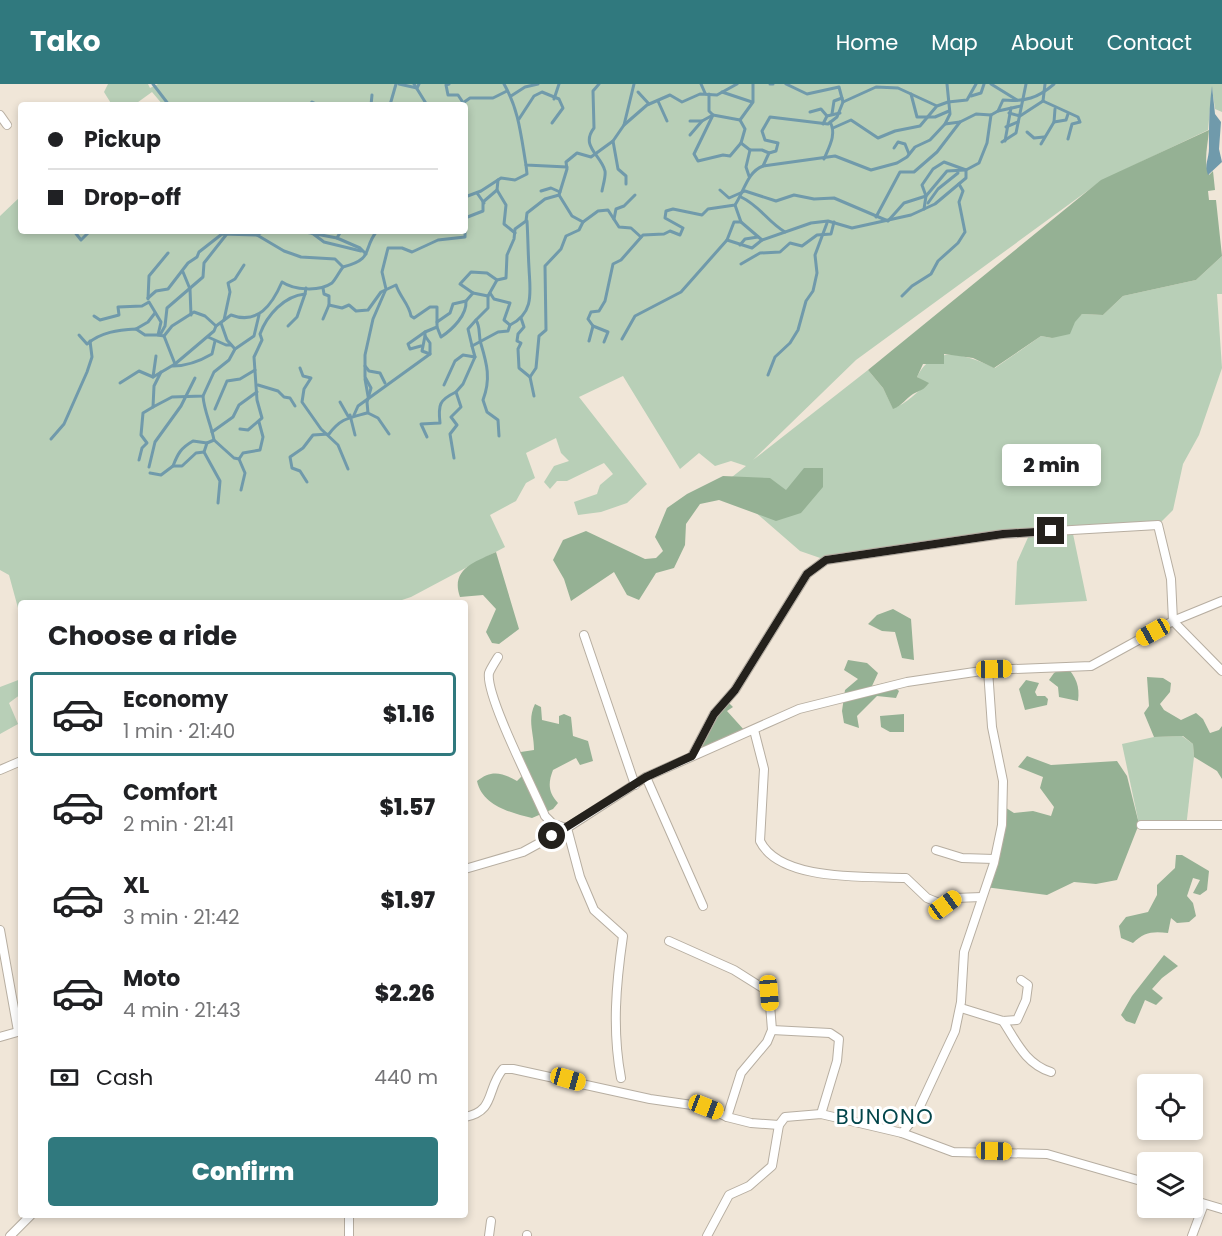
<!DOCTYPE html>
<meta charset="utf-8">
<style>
:root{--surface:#fff;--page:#f6f6f6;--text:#202124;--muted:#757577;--line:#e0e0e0;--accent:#30797e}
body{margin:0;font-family:Poppins,sans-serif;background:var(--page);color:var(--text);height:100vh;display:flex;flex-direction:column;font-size:22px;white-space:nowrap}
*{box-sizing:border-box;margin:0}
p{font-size:20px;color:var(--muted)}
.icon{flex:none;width:33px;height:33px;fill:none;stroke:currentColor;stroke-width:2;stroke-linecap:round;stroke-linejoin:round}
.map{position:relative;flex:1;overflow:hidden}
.details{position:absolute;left:18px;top:516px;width:450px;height:618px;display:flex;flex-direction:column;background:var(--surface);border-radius:6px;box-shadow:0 3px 9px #0003}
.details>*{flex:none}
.hud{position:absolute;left:18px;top:18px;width:450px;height:132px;border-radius:6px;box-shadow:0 3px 9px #0003;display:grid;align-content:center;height:132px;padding:0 30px;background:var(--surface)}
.fabs{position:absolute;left:1137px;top:990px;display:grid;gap:12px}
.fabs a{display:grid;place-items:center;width:66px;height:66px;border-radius:6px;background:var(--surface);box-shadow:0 3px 9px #0003;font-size:30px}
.end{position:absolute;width:27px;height:27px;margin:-14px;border:8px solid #24211c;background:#fff;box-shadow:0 0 0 3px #fff}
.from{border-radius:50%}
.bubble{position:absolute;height:42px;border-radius:6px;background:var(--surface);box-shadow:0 3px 9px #0003;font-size:20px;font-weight:800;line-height:42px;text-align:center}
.car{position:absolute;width:18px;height:36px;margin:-18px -9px;border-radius:8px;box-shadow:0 0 4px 2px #0007;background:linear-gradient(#f5c518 24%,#345 0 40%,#f5c518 0 76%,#345 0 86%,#f5c518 0)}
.hud b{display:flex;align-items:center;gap:21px;height:57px;font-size:22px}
.hud b+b{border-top:2px solid var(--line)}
.hud i{width:15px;height:15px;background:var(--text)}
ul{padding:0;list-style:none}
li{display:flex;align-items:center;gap:18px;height:84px;margin:0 12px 9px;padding:0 18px;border:3px solid transparent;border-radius:6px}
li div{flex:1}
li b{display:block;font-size:22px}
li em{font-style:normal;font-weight:800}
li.selected{border-color:var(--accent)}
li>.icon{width:54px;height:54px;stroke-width:1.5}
h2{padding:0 30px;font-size:27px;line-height:72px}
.pay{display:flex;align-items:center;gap:15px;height:66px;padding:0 30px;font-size:22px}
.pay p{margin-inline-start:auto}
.primary-button{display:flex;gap:12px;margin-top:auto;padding:12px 30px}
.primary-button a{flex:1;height:69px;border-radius:6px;background:var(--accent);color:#fff;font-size:24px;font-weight:800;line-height:69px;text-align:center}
header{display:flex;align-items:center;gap:36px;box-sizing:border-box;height:84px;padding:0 30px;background:var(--accent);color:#fff}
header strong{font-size:28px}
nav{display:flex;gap:33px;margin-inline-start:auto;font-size:21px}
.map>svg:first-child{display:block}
.green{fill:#b8cfb7}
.forest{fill:#95b194}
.water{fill:#709aab}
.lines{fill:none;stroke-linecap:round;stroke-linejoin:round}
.stream{stroke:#709aab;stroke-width:3}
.street-casing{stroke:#b7aea1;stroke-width:10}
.street{stroke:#fff;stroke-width:8}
.route{stroke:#24211c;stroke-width:8}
.labels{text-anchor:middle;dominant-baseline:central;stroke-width:6;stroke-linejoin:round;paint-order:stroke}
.quarter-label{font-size:21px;letter-spacing:1.5px;fill:#02454a;stroke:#fff}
</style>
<header>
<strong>Tako</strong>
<nav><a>Home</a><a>Map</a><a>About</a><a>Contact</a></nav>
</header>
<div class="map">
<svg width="1222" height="1152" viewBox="0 0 1222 1152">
<rect width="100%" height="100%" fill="#f0e6d8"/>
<!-- green -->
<g class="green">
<path d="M108 0H148L150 4 158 0H1222V28L1215 25 1212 4 1208 46 1101 97 856 276 753 376 868 286 883 304 893 324C907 320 916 308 928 300L917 293C934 259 966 271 995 284L1041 252 1052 254 1082 230 1103 231 1123 212 1196 196 1222 172V210H1217L1222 284 1199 351 1183 380 1173 426 1158 441 1072 445 1087 517 1015 521 1017 478 1030 449 826 476 800 467 723 400 746 382 731 377 715 382 699 369 680 385 623 292 579 313 647 400 627 419 601 428 578 431 574 418 597 410 600 401 613 390 604 379 567 397H557L550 405 544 398 554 382 569 377 561 369 556 354 526 369 535 394 526 399 516 417 490 431 505 463 411 513 393 519H21V535L9 491 0 486V132L21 112V147H465V21H163L152 8 134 21H112L104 8Z"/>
<polygon points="21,595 21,610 9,619 18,640 0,650 0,603"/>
<polygon points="1182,652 1193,660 1194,673 1186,744 1139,740 1122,660 1154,653"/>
</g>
<!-- forest -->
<g class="forest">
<path d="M1209 46C1208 61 1203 77 1209 91L1213 87 1215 106 1208 107 1209 116H1216L1222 172 1196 196 1123 212 1103 231 1082 230 1075 238 1070 250 1052 254 1041 252 994 284 973 274 944 270V280H923L917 293 929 299C923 307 920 306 913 310 905 315 903 321 893 325L883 304 868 286 1101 96Z"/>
<polygon points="804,384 823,384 823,403 801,429 776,437 719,416 700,420 686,440 685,461 674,484 656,489 639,516 627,511 614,488 571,517 564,495 553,476 563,456 586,447 645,475 656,474 663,467 655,453 667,424 687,410 723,392 770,394 786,406"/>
<path d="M496 468 519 545 499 560 492 559 486 548 496 525 483 511 460 513C450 485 475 478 496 468Z"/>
<polygon points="893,525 911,535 914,576 902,574 895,548 882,547 868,540 877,531"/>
<polygon points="848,576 867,579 878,589 872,602 889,598 899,607 896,614 877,612 857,632 859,644 844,639 842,627 845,606 858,595 844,586"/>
<path d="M1066 582C1076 593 1080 602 1078 617L1059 613 1058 603 1049 596 1054 589Z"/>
<polygon points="1147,593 1163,594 1171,599 1170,608 1160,620 1164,626 1181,636 1196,629 1203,635 1210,649 1219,646 1222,642 1222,695 1217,687 1194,673 1193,660 1183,652 1154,653 1144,629 1149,622"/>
<polygon points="1026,596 1039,599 1035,608 1037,612 1045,612 1048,615 1047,621 1025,626 1019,605"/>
<polygon points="726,616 733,623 727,627 745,647 701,665 714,630"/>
<path d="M535 620 541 623 542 636 559 640V632L564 630 571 633 573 652 588 657 593 677 580 681 576 674 553 686C548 699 548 708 558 719L553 725 532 734C510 729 482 721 477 697 491 686 501 688 517 697L525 689 513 673 514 669 534 666C534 649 527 636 535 620Z"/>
<polygon points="904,630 904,648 890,648 881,643 880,632"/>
<polygon points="1027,672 1051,681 1117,677 1127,692 1139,740 1117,796 1096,800 1074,798 1047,811 985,803 1003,722 1014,729 1033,727 1051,732 1054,723 1040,704 1043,693 1018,683"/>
<path d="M1176 771H1182L1209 787 1207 806 1200 811 1193 809 1200 796 1193 794 1187 812 1193 819 1196 832 1189 838 1177 839 1171 834 1168 849C1153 847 1144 848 1133 859L1121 854 1119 842 1126 833 1148 828 1157 811V801L1175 784Z"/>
<polygon points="1164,871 1178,882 1162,894 1152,905 1163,914 1156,921 1145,916 1135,940 1126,937 1121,931 1132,912"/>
</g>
<!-- water -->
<path class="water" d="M1212 2 1215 30 1221 38 1219 65 1222 78 1208 91C1204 80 1209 75 1209 64 1209 43 1209 23 1212 2Z"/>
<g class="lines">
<!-- stream -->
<g class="stream">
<polyline points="153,0 169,21"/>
<polyline points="399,0 417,4 419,0"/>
<polyline points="414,0 427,21"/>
<polyline points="449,0 446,1 448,11 458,11 462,17"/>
<path d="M504 0C519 26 521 52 526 81L567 83"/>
<path d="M599 0 593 7 594 44C580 62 601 71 605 87 606 92 603 101 602 107"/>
<polyline points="701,0 705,9"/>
<polyline points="770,0 773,0"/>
<polyline points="786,0 807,10 839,3 843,18 876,3 898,4 937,22 948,18 967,16 976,0"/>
<polyline points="991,0 1017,16"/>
<polyline points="1045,0 1043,17 1078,33 1080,38 1072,40 1068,55"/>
<polyline points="638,8 649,20"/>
<polyline points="722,8 752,18"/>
<polyline points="709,10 709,27 713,31 694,70 698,77 723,71 730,72 741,59 750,66 762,66 769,69"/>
<polyline points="911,10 917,33 935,33 949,27"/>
<polyline points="511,12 525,3 538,0"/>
<polyline points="971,12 981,9 984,0"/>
<polyline points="554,15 559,0"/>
<polyline points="658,17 667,37"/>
<polyline points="312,18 318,21"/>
<polyline points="371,21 372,11"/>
<polyline points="390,21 396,0"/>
<polyline points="400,21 400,20"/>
<polyline points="460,21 470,14 493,14 507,7"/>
<polyline points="998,27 1021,22"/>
<polyline points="810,28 821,25 827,32"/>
<polyline points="1009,29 1020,32 1043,17"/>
<polyline points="832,30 834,17 842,14"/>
<polyline points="519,35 534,12 542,8 559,15 563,24 552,39"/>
<polyline points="690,37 702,37 713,31 740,36"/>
<polyline points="1054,38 1066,36 1068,30"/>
<polyline points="823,40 827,32 840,29"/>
<path d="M945 40 960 38 976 30 991 31 998 27 1003 16C1025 18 1038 14 1054 0"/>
<polyline points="624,41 634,0"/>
<polyline points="1006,43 1018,38"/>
<polyline points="833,44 851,36 878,54 895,47 920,42 936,23"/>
<polyline points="1027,48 1034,54 1044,53"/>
<polyline points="690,51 702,37"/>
<polyline points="613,57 618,85 626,92 626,100"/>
<polyline points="1005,57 1011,24"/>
<polyline points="1002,58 1016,49 1026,0"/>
<polyline points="741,59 745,45 740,36 753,18 753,0"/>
<polyline points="1041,60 1054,38 1055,25"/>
<polyline points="894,64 898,58 905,60 909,70"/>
<path d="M824 75C829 63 837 50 830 38"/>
<polyline points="763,82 835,72 871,86 897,79 907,73 915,63 930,56 945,40 950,30 947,0"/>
<polyline points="749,92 746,83 750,66"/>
<polyline points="498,96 497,106 506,121 504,140 515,149"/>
<polyline points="720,106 729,114 745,107 776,117 794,111 814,115 834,114 888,137 904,119 926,112 922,101 933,85 944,78 966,86"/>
<polyline points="541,107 551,104 560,108"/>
<polyline points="477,109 484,119"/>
<polyline points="465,113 481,107 501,94 515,96 527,90 526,81"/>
<path d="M741 113C760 122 767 137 785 148"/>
<polyline points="928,119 938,105 958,89"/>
<polyline points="735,121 741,138 762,156 811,139 828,137 852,144 911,131 935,120 966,94 966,86 979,79 987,59 991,31"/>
<polyline points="924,125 926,112 947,87 965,86"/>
<polyline points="876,133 900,88 914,88 937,68 960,38"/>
<polyline points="614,135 616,125 624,122 635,111"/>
<polyline points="583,138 598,127 608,126 619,143 631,144 641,153"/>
<polyline points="74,147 81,156 90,147"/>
<polyline points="300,147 337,154 360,164 366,170"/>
<polyline points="312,149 324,158 361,167"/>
<polyline points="257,151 264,147"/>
<polyline points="337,154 341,147"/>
<polyline points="727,156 752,164 762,156"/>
<polyline points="740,161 745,155 758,153"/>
<polyline points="741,180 760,169 780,168 790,159 802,162 817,151 831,150 834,138"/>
<polyline points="183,188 190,205 191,231"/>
<polyline points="323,204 324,210 329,212 329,221 323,235"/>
<polyline points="473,209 460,200 471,188 487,189 497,196"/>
<polyline points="490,209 494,215 510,219 504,236 510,241"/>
<path d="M488 212V224L476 236C481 244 478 251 481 260 487 280 491 295 483 316L487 328 498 336 499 352"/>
<polyline points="902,212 912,202 931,190 938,177 958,159 965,148 959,118 963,107 959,100"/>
<polyline points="148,214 156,207 168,205 188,179 197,173 199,168 222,150 257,151 284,167 301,173 335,175 343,183"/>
<polyline points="148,215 149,192 168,169"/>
<path d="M329 221 342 224 349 221 356 227 368 226 381 208 396 201C400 213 409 220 411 232L414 234 430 223H437V238L450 229 453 220 466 217 473 209 488 212 497 196 506 194 507 171 514 155 515 145 526 137 527 129 545 115 559 111 567 85 566 78 577 69 591 73 613 57 624 41 647 21 670 11 682 18 700 10 717 11 737 0"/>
<path d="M94 232 100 236 119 231 118 223 142 222 149 218 161 238 158 251 164 252 172 242 194 228 205 232 216 242 231 231C258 241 272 221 282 198 294 206 319 208 332 199 336 195 339 188 343 183 375 175 362 165 377 147"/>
<polyline points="521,234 524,243 518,250 517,257 521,259 518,265 519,284 530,293 534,312"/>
<polyline points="224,236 230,208 228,199 235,195 244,181"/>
<polyline points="221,239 227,256 235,265"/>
<polyline points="288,242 297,233 305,210"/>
<polyline points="593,242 608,248 604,258"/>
<path d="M437 243 441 253C453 245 467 231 466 217"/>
<polyline points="136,245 148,238 155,229"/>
<path d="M79 251 87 260C101 248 118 246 136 245L145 251H158"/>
<polyline points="160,251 165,242 167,224 203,193 204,179 226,151"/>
<polyline points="164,252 175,280"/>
<polyline points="425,252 422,267 430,270"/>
<polyline points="208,253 226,261 231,261"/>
<polyline points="622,255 635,232 681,208 727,156 734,138 741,138"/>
<path d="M589 257 593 242 588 235 591 228 599 227 605 217 613 180 621 176 643 151 664 150 670 147 680 151 683 144 665 134 666 127 673 125 702 131 708 125 735 121C744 108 747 88 763 82L769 69 776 67 778 59 765 56 762 47 770 33 828 40 837 33 843 18"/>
<polyline points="421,262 410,265 408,260 425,248"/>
<polyline points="472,262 468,245 476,236"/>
<path d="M173 282C186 282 200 277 212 270L215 257"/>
<polyline points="365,282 369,287 380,289 385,299"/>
<polyline points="300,284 303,292 311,294 304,305 302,318 321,345 338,361 348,385"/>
<polyline points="161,288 154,302 153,323 172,313 203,312 214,288 229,276 235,265 254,252 259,231"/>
<polyline points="768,291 775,273 790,259 798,246 806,217 813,207 817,189 815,171 827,139"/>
<polyline points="153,293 156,272"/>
<polyline points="530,293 536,284 539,252 546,246 545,182 561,165 566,152 579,146 583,138 572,132 559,111"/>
<polyline points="365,295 368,312"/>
<polyline points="120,299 139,287 153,293 175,280 214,247 216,242"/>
<polyline points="258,301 278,307 284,313 290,314 295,322"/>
<polyline points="444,301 455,277 463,271 475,273"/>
<path d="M203 312C204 327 211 340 214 356L207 359 204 368 220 397 218 419"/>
<polyline points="340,318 348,332"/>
<polyline points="215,325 227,297 240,295 255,286"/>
<polyline points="350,331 355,351"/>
<polyline points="354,331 358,322 430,270 430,259 425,252 425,248 437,243 437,238"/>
<path d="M240 345 248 346 262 334 257 316 254 273 262 256 260 250C267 231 284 212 305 210L306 204"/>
<polyline points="212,348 233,333 239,321 257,308"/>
<polyline points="389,350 378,334 368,329 367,318 371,304 365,293 365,271 373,235 386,205 382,188 388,164 402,164 412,168 438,156 465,153 465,134 483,127 483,118 497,106"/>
<path d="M427 353 421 340 440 339C438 321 439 316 456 308"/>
<polyline points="51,355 64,340 87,288 92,273 90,257"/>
<polyline points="214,356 234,374 239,375 245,389 241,406"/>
<path d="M454 374 450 350 457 341 451 333 461 323 456 308 463 300 475 273 472 262 498 248 508 247 510 241C535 229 530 207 529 184 528 168 528 154 527 137"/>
<polyline points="239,375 243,369 260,366 263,353 259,338"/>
<polyline points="139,376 142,364 147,359 141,351 143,329 153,323"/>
<path d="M173 382C178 369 181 364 193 357L207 359"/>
<polyline points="149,383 155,358 181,322 195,294"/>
<polyline points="150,389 161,391 173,382 182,382 196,369 204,368"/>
<path d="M307 398 300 387 292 384 290 373 303 364 313 351 329 350C341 334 349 334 367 329"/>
</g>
<defs>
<g id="street">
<polyline points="0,31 7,41"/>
<polyline points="584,551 635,701"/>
<path d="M498 573C495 578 491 584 489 589 485 611 534 706 545 732L553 740 567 744 580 793 594 826 623 852C616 900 612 946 621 994"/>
<path d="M754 646 764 685 760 757C780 798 867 792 906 794L927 814 944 821 955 814 982 813"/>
<polyline points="692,672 714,630 735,606 807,490 826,476 1003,450 1158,441 1171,495 1173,537 1222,587"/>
<polyline points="0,686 21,677"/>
<polyline points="646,693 703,822"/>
<polyline points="1141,741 1222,741"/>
<polyline points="936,766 962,774 994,775"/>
<polyline points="465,785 523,768 567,744 646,693 799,625 907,598 988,586 1091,582 1173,537 1222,517"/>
<polyline points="0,846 18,947"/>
<polyline points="669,857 734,886 769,908 772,946 767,958 741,989 727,1033"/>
<polyline points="961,924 1003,937 1017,936 1026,916 1028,901 1021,896"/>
<path d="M1003 937C1017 959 1026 980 1051 988"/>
<polyline points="772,946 830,949 839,955 837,977 821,1030"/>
<polyline points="0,953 21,947"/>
<path d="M465 1033C496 1027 486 1005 503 985H513L650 1015 706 1023 727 1033 751 1039 779 1041"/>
<polyline points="902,1049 915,1033 955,947 961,918 964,868 994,779 1002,741 1003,697 992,643 988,586"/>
<polyline points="1192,1116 1222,1125"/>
<polyline points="349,1131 349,1152"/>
<polyline points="527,1151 527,1152"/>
<polyline points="10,1152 31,1131"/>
<polyline points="489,1152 491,1137"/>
<polyline points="707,1152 729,1111 749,1102 772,1082 779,1041 785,1033 821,1030 902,1049 953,1068 1047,1070 1148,1099"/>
<polyline points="1192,1152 1204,1120"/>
</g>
</defs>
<!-- street casing -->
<use href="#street" class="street-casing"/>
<!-- street -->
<use href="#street" class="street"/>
</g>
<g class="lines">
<!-- route -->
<polyline class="route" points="552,752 646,693 692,672 714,630 735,606 807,490 826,476 1003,450 1051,447"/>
</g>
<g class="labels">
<!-- quarter labels -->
<g class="quarter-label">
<text x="885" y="1032">BUNONO</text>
</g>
</g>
</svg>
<div class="fabs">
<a><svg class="icon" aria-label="locate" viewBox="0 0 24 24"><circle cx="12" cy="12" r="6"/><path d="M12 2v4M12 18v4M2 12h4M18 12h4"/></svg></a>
<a><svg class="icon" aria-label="layers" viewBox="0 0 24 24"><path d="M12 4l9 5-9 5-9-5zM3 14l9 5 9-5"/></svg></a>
</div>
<i class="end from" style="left:552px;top:752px"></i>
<i class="end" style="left:1051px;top:447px"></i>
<div class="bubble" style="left:1002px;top:360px;width:99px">2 min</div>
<i class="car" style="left:1153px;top:548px;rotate:241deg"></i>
<i class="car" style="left:994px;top:585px;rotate:89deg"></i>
<i class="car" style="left:945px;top:821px;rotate:54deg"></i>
<i class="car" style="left:769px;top:909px;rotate:175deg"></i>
<i class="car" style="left:568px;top:995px;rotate:106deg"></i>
<i class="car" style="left:706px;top:1023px;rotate:111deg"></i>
<i class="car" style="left:994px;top:1067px;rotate:91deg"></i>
<div class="hud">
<b><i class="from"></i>Pickup</b>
<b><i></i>Drop-off</b>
</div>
<section class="details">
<h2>Choose a ride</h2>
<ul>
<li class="selected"><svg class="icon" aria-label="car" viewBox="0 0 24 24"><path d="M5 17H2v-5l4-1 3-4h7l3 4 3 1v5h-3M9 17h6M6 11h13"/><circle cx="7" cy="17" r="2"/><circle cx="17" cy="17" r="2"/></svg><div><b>Economy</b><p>1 min · 21:40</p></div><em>$1.16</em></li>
<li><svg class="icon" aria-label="car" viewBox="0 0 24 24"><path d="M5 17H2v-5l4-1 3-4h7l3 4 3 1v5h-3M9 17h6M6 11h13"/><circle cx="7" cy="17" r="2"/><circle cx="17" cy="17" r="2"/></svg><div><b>Comfort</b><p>2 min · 21:41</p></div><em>$1.57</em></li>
<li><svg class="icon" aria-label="car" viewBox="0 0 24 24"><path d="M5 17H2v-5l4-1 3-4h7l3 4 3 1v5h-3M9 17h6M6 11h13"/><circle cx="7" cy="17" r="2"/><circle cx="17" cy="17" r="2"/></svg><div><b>XL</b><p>3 min · 21:42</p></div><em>$1.97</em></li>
<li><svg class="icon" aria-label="car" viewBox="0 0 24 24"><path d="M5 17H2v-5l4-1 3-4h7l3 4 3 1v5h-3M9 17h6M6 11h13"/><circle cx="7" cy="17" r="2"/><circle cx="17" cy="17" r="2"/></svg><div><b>Moto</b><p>4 min · 21:43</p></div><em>$2.26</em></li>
</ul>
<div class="pay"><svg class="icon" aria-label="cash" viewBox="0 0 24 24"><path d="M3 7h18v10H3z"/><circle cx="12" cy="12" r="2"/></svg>Cash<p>440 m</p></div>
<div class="primary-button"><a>Confirm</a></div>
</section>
</div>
